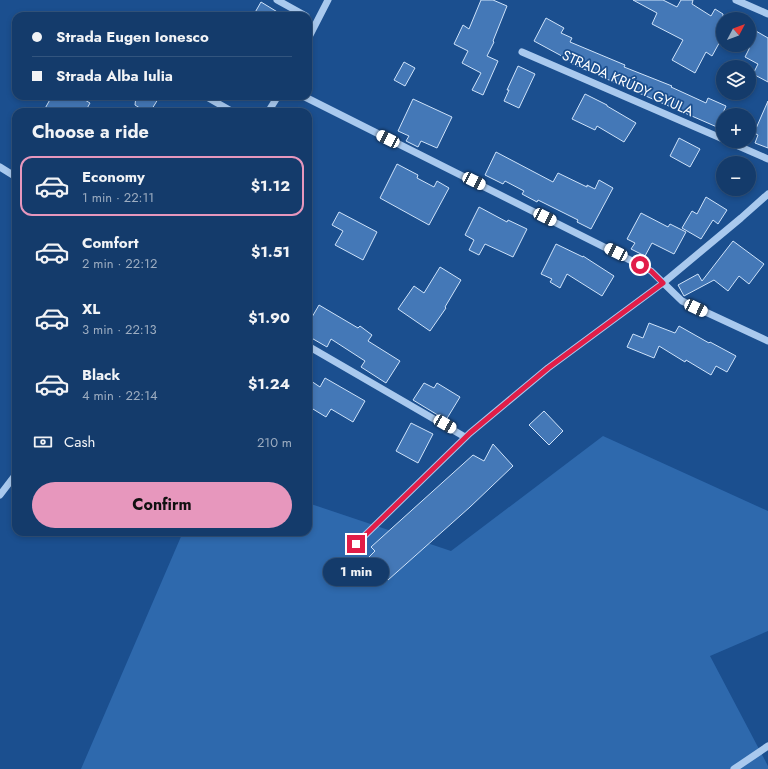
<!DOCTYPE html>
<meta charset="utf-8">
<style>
:root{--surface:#143b6b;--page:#214673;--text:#f1f3f6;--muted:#9dadc1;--line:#33557e;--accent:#e797bd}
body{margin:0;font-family:Jost,sans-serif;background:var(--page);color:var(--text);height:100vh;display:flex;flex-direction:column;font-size:15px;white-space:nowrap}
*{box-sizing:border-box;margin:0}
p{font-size:13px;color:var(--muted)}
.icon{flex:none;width:22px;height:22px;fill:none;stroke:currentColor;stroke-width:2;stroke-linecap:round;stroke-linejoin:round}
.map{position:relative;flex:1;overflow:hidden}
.details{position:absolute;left:12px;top:108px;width:300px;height:428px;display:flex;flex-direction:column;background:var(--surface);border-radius:12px;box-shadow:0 2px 6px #0003,0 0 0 1px var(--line)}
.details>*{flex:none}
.top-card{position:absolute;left:12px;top:12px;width:300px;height:88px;border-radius:12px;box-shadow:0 2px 6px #0003,0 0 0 1px var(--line);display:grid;align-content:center;height:88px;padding:0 20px;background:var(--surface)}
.needle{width:26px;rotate:49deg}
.controls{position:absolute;left:716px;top:12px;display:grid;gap:8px}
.controls a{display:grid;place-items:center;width:40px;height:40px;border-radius:50%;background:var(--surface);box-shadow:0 2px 6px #0003,0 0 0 1px var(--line);font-size:20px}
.end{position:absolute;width:18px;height:18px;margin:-9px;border:5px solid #e11d48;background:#fff;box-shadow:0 0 0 2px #fff}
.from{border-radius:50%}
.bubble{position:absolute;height:28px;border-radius:14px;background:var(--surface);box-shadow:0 2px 6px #0003,0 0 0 1px var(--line);font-size:13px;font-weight:700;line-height:28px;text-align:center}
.car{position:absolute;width:12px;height:24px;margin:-12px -6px;border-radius:5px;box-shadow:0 0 3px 1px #0007;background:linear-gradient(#fff 24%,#345 0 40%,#fff 0 76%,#345 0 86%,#fff 0)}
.top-card b{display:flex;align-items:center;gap:14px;height:38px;font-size:15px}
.top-card b+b{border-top:1px solid var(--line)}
.top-card i{width:10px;height:10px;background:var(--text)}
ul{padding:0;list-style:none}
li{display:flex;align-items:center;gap:12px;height:60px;margin:0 8px 6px;padding:0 12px;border:2px solid transparent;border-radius:12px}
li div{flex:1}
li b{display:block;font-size:15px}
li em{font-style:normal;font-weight:700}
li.selected{border-color:var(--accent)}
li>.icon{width:36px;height:36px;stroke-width:1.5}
h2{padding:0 20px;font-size:18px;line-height:48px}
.pay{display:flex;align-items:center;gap:10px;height:44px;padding:0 20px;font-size:15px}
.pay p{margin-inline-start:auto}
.action{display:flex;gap:8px;margin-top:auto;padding:8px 20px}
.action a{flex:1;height:46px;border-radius:24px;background:var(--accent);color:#111;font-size:16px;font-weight:700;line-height:46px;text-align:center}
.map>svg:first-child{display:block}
.green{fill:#2e69ad}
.building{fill:#4478b7;stroke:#cfe3fa}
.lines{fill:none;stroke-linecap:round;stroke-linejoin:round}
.minor{stroke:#a9c9ee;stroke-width:7}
.route{stroke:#e11d48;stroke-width:5}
.labels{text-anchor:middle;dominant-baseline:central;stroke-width:3.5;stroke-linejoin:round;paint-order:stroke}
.street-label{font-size:14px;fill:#fff;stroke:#1b4f8f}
</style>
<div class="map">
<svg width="768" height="769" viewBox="0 0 768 769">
<rect width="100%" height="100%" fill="#1b4f8f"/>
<!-- green -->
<polygon class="green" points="603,436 768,511 768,631 710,656 768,766 768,769 81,769 183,532 308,532 308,503 451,551"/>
<!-- building -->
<g class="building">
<polygon points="481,0 493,0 507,6 493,41 494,42 487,56 498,61 483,95 472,90 481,73 462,63 468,51 454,44 463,25 469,29"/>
<polygon points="633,0 663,0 677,7 681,0 693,0 692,4 711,16 715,9 723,14 723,36 712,56 706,52 695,73 672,60 683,40 652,24 657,13"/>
<polygon points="261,2 284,16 253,16"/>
<polygon points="546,18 564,28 561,33 572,38 570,42 625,65 624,67 672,86 671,87 706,103 708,98 726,106 717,127 570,63 571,61 534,41"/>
<polygon points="749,27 768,38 768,82 753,74 758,64 745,57 749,49"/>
<polygon points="404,62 415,68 405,86 394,80"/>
<polygon points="518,66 535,74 519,108 504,101 509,90 507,90"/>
<polygon points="585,94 607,105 607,106 636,123 624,142 597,126 595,130 572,119"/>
<polygon points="52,96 78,96 90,103 85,112 43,112"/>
<polygon points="136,96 160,96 150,112 146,112 135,105"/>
<polygon points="413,99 452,117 437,148 421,141 418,147 406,141 409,136 398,131"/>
<polygon points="768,101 768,148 755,143 758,135 754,133"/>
<polygon points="679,138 700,149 690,167 670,156"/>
<polygon points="496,152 553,182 558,173 587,187 587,185 595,189 599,180 613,188 591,229 577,222 578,220 538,200 537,202 522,194 524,191 505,181 503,184 485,175"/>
<polygon points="397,164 418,175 417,178 434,187 437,181 449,188 429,225 380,198"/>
<polygon points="706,197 727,210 718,224 713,220 701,239 682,228 692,211 697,214"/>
<polygon points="479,207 507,222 508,220 527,229 513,257 485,244 479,255 469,250 474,240 465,235"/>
<polygon points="339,212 377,232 363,260 335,245 343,231 332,225"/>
<polygon points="641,213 668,227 670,224 686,232 674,254 652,243 645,256 631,249 635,243 627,239"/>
<polygon points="733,241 764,264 749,284 739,276 728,291 714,280 684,296 678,285 698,274 702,281"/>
<polygon points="556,244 583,257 583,256 614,276 602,296 567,274 560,288 550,282 552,279 541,274"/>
<polygon points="440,267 461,280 445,307 446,308 430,331 398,309 414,286 424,293"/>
<polygon points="319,305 358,328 360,326 372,335 368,341 400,361 386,383 361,367 365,361 331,339 327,347 308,336 308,324"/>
<polygon points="649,323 675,333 679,326 709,343 710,342 736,356 727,372 716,366 711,375 686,360 685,362 659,346 654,358 627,347 633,334 643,338"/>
<polygon points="325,378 365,401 353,422 331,409 326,417 308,406 308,379 320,387"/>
<polygon points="424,383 434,388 437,383 460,397 446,420 413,400"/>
<polygon points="544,411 563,431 549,445 529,425"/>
<polygon points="411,423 433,434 418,463 396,451"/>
<polygon points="493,444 513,466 470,507 388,580 368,558 375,551 371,547 473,455 484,461"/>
</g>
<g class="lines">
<!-- minor -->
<g class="minor">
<polyline points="277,0 306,16"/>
<polyline points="736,0 768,14"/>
<polyline points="308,39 328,0"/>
<polyline points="522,52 723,139"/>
<polyline points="205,96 233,112"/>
<polyline points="303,96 630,260 651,271 682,301 768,341"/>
<polyline points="268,112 278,96"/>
<polyline points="727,141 768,159"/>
<polyline points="0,167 16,177"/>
<polyline points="308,346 465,437"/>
<polyline points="0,495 16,474"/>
<polyline points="356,544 470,433 548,368 663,283 741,218 768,194"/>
<polyline points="734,769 768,746"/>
</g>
</g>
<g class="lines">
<!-- route -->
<polyline class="route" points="356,544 470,433 548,368 663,283 651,271 640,265"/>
</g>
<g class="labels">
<!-- street labels -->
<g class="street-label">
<text transform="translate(628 83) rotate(24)">STRADA KRÚDY GYULA</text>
</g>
</g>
</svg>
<div class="controls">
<a><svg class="needle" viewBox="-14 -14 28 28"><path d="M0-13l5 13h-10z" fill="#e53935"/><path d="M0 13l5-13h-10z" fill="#9dadc1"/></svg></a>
<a><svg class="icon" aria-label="layers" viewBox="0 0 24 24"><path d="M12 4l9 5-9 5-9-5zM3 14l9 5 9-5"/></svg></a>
<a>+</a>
<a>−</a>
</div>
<i class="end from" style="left:640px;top:265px"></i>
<i class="end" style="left:356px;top:544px"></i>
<div class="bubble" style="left:323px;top:558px;width:66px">1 min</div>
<i class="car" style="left:388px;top:139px;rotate:297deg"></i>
<i class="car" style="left:474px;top:181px;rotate:116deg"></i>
<i class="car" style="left:545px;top:217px;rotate:117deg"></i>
<i class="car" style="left:616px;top:252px;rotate:297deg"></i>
<i class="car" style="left:696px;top:308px;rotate:115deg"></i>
<i class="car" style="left:445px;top:424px;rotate:120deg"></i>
<div class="top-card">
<b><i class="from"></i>Strada Eugen Ionesco</b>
<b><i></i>Strada Alba Iulia</b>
</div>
<section class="details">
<h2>Choose a ride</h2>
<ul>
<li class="selected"><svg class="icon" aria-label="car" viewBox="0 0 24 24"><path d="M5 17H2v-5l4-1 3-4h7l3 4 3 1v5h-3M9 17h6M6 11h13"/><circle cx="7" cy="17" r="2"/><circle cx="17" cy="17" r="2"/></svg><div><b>Economy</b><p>1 min · 22:11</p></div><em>$1.12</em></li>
<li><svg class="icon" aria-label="car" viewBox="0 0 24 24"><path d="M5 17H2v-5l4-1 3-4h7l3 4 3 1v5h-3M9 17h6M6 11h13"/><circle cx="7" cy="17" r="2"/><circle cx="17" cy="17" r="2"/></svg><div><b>Comfort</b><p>2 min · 22:12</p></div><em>$1.51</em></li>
<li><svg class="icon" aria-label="car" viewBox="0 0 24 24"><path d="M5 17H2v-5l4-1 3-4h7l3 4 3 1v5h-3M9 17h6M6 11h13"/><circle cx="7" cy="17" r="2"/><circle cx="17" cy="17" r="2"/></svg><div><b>XL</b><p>3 min · 22:13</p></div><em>$1.90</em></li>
<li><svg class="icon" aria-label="car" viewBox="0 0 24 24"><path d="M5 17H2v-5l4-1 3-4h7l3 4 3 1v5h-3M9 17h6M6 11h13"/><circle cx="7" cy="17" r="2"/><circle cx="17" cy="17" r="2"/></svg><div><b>Black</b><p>4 min · 22:14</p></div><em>$1.24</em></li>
</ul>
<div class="pay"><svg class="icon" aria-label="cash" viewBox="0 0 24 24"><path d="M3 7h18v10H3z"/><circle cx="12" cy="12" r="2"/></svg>Cash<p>210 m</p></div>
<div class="action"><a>Confirm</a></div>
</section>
</div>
